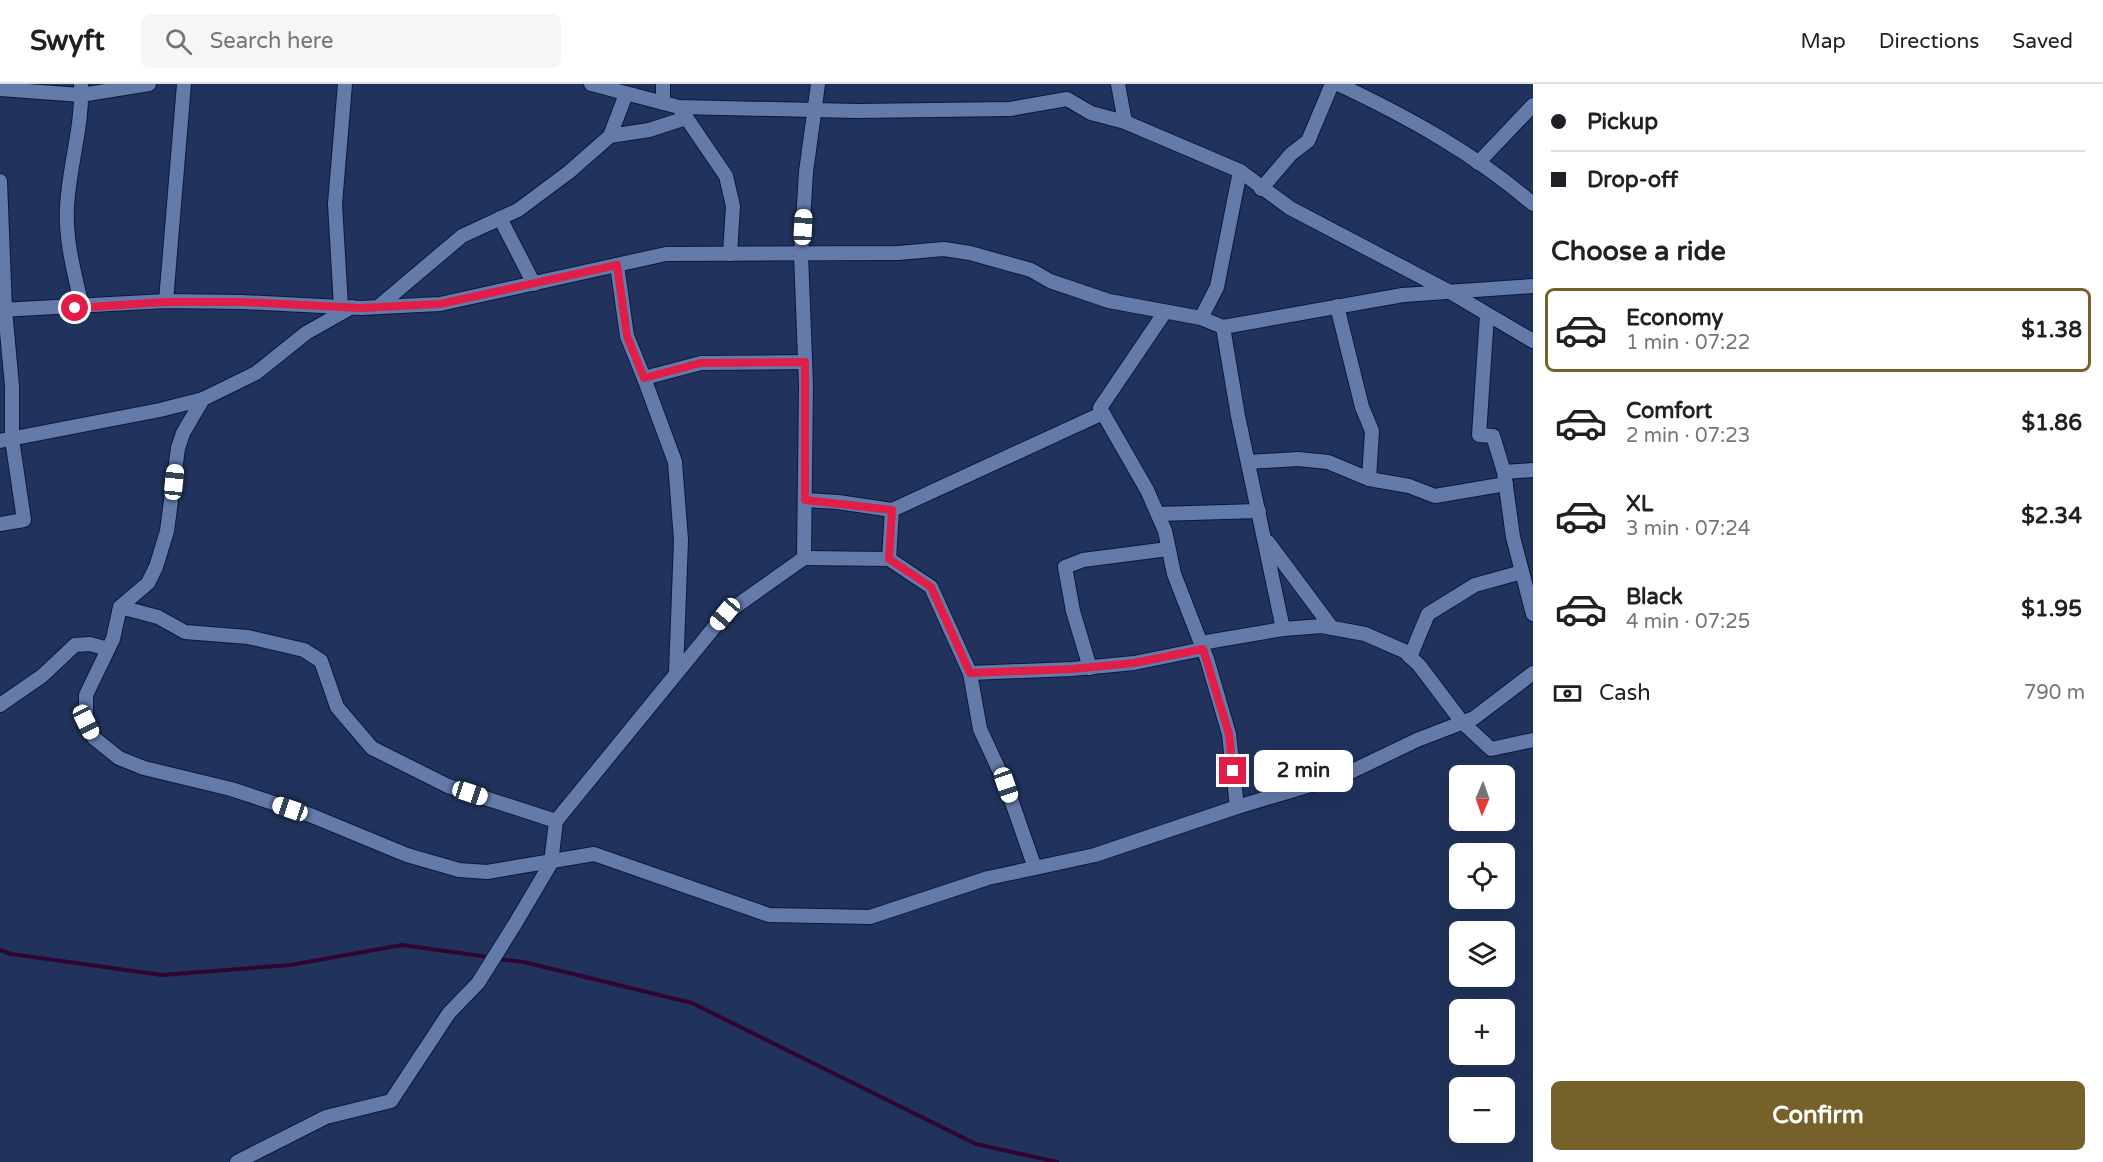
<!DOCTYPE html>
<meta charset="utf-8">
<style>
:root{--surface:#fff;--page:#f6f6f6;--text:#202124;--muted:#757577;--line:#e0e0e0;--accent:#77612b}
body{margin:0;font-family:"Varela Round",sans-serif;background:var(--page);color:var(--text);height:100vh;display:flex;flex-direction:column;font-size:22px;white-space:nowrap}
*{box-sizing:border-box;margin:0}
p{font-size:20px;color:var(--muted)}
.icon{flex:none;width:33px;height:33px;fill:none;stroke:currentColor;stroke-width:2;stroke-linecap:round;stroke-linejoin:round}
.map{position:relative;flex:1;overflow:hidden}
.details{display:flex;flex-direction:column;background:var(--surface);width:570px}
.details>*{flex:none}
.guide{display:grid;align-content:center;height:132px;padding:0 18px;background:var(--surface)}
.needle{width:39px;rotate:182deg}
.controls{position:absolute;left:1449px;top:681px;display:grid;gap:12px}
.controls a{display:grid;place-items:center;width:66px;height:66px;border-radius:9px;background:var(--surface);box-shadow:0 6px 24px #0002;font-size:30px}
.end{position:absolute;width:27px;height:27px;margin:-14px;border:8px solid #e11d48;background:#fff;box-shadow:0 0 0 3px #fff}
.from{border-radius:50%}
.bubble{position:absolute;height:42px;border-radius:9px;background:var(--surface);box-shadow:0 6px 24px #0002;font-size:20px;font-weight:700;line-height:42px;text-align:center}
.car{position:absolute;width:18px;height:36px;margin:-18px -9px;border-radius:8px;box-shadow:0 0 4px 2px #0007;background:linear-gradient(#fff 24%,#345 0 40%,#fff 0 76%,#345 0 86%,#fff 0)}
.guide b{display:flex;align-items:center;gap:21px;height:57px;font-size:22px}
.guide b+b{border-top:2px solid var(--line)}
.guide i{width:15px;height:15px;background:var(--text)}
ul{padding:0;list-style:none}
li{display:flex;align-items:center;gap:18px;height:84px;margin:0 12px 9px;padding:0 6px;border:3px solid transparent;border-radius:9px}
li div{flex:1}
li b{display:block;font-size:22px}
li em{font-style:normal;font-weight:700}
li.current{border-color:var(--accent)}
li>.icon{width:54px;height:54px;stroke-width:1.5}
h2{padding:0 18px;font-size:27px;line-height:72px}
.pay{display:flex;align-items:center;gap:15px;height:66px;padding:0 18px;font-size:22px}
.pay p{margin-inline-start:auto}
.action{display:flex;gap:12px;margin-top:auto;padding:12px 18px}
.action a{flex:1;height:69px;border-radius:9px;background:var(--accent);color:#fff;font-size:24px;font-weight:700;line-height:69px;text-align:center}
header{display:flex;align-items:center;gap:36px;box-sizing:border-box;height:84px;padding:0 30px;background:var(--surface);border-bottom:2px solid var(--line)}
header strong{font-size:28px}
nav{display:flex;gap:33px;margin-inline-start:auto;font-size:21px}
.search{width:420px;height:54px;background:var(--page);display:flex;align-items:center;gap:15px;box-sizing:border-box;padding:0 21px;border-radius:9px;color:var(--muted);font-size:22px}
main{display:flex;flex:1;min-height:0}
.map>svg:first-child{display:block}
.lines{fill:none;stroke-linecap:round;stroke-linejoin:round}
.stream{stroke:#300534;stroke-width:4}
.minor-casing{stroke:#0a193f;stroke-width:16}
.minor{stroke:#647aa9;stroke-width:14}
.route{stroke:#e11d48;stroke-width:8}
</style>
<header>
<strong>Swyft</strong>
<div class="search"><svg class="icon" aria-label="search" viewBox="0 0 24 24"><circle cx="10" cy="10" r="6"/><path d="M15 15l6 6"/></svg>Search here</div>
<nav><a>Map</a><a>Directions</a><a>Saved</a></nav>
</header>
<main>
<div class="map">
<svg width="1533" height="1078" viewBox="0 0 1533 1078">
<rect width="100%" height="100%" fill="#21335c"/>
<g class="lines">
<!-- stream -->
<g class="stream">
<polyline points="0,866 11,870 162,891 290,881 402,861 489,873"/>
<polyline points="497,875 524,878 692,919 976,1060 1057,1078"/>
</g>
<defs>
<g id="minor">
<path d="M81 0C83 42 69 82 67 123 65 157 75 191 82 223"/>
<polyline points="591,0 679,23 857,27 1010,25 1067,15 1091,29 1125,38 1240,87 1290,124 1450,208 1533,257"/>
<polyline points="663,0 663,19"/>
<polyline points="1118,0 1125,38"/>
<path d="M1338 0C1408 33 1475 70 1533 120"/>
<polyline points="0,5 81,11 149,0"/>
<polyline points="679,23 726,92 733,122 730,170"/>
<polyline points="610,52 649,46 686,34"/>
<polyline points="1478,79 1533,21"/>
<polyline points="0,97 5,226 12,302 12,355 24,436 0,440"/>
<polyline points="1261,105 1291,70 1308,57 1332,0"/>
<polyline points="500,134 534,200"/>
<polyline points="617,181 627,252 644,294 701,279 805,278"/>
<polyline points="166,217 184,0"/>
<polyline points="341,223 335,120 345,0"/>
<polyline points="378,223 462,152 518,126 569,88 610,52 626,10"/>
<polyline points="0,226 166,217 242,218 361,224 440,220 666,170 898,169 944,165 970,169 1031,186 1050,197 1109,217 1201,234 1223,243 1403,211 1533,202"/>
<polyline points="1165,228 1100,324 1147,406 1165,447 1174,490 1207,575 1229,650 1237,723"/>
<polyline points="1487,231 1479,351 1493,352 1504,388"/>
<polyline points="1201,234 1217,203 1240,87"/>
<polyline points="1223,243 1238,332 1283,545"/>
<polyline points="644,294 675,378 681,456 676,589"/>
<polyline points="203,315 183,349 178,364 167,447 156,483 148,499 120,523 113,555 86,611 86,638 94,654 119,674 144,684 231,705 310,731 407,771 459,786 487,788 594,770 769,831 870,833 988,794 1095,771 1237,723 1344,691 1417,656 1474,634 1533,589"/>
<polyline points="0,357 160,326 203,315 256,289 306,249 352,223"/>
<polyline points="1248,378 1298,375 1328,378 1369,395 1372,347 1362,323 1337,222"/>
<polyline points="1533,386 1504,388 1513,453 1533,530"/>
<polyline points="1369,395 1409,402 1435,412 1506,400"/>
<polyline points="805,416 838,418 892,426"/>
<polyline points="1158,430 1259,427"/>
<polyline points="1268,458 1332,544"/>
<polyline points="804,474 889,475"/>
<polyline points="120,523 158,533 185,548 248,553 304,566 321,577 337,623 372,664 448,702 556,737"/>
<polyline points="1201,559 1283,545 1322,542 1365,550 1404,567 1419,581 1462,638 1491,665 1533,656"/>
<polyline points="1410,573 1428,530 1475,501 1522,488"/>
<polyline points="1090,584 1073,527 1065,483 1083,476 1168,465"/>
<polyline points="970,589 1072,585 1134,579 1203,565"/>
<polyline points="0,621 42,592 75,561 90,560 108,565"/>
<polyline points="1035,784 1006,701 980,645 970,589 931,503 889,475 892,426 1103,329"/>
<polyline points="237,1078 326,1033 391,1017 449,929 478,899 515,840 551,779 556,737 725,530 804,474 806,301 801,170 806,88 818,0"/>
</g>
</defs>
<!-- minor casing -->
<use href="#minor" class="minor-casing"/>
<!-- minor -->
<use href="#minor" class="minor"/>
</g>
<g class="lines">
<!-- route -->
<polyline class="route" points="75,224 166,218 242,218 361,224 440,220 617,181 627,252 644,294 701,279 805,278 805,416 892,426 889,475 931,503 970,589 1072,585 1134,579 1203,565 1229,650 1233,687"/>
</g>
</svg>
<div class="controls">
<a><svg class="needle" viewBox="-14 -14 28 28"><path d="M0-13l5 13h-10z" fill="#e53935"/><path d="M0 13l5-13h-10z" fill="#757577"/></svg></a>
<a><svg class="icon" aria-label="locate" viewBox="0 0 24 24"><circle cx="12" cy="12" r="6"/><path d="M12 2v4M12 18v4M2 12h4M18 12h4"/></svg></a>
<a><svg class="icon" aria-label="layers" viewBox="0 0 24 24"><path d="M12 4l9 5-9 5-9-5zM3 14l9 5 9-5"/></svg></a>
<a>+</a>
<a>−</a>
</div>
<i class="end from" style="left:75px;top:224px"></i>
<i class="end" style="left:1233px;top:687px"></i>
<div class="bubble" style="left:1254px;top:666px;width:99px">2 min</div>
<i class="car" style="left:803px;top:143px;rotate:3deg"></i>
<i class="car" style="left:174px;top:398px;rotate:6deg"></i>
<i class="car" style="left:725px;top:530px;rotate:220deg"></i>
<i class="car" style="left:86px;top:638px;rotate:154deg"></i>
<i class="car" style="left:1006px;top:701px;rotate:161deg"></i>
<i class="car" style="left:470px;top:709px;rotate:108deg"></i>
<i class="car" style="left:290px;top:725px;rotate:289deg"></i>
</div>
<section class="details">
<div class="guide">
<b><i class="from"></i>Pickup</b>
<b><i></i>Drop-off</b>
</div>
<h2>Choose a ride</h2>
<ul>
<li class="current"><svg class="icon" aria-label="car" viewBox="0 0 24 24"><path d="M5 17H2v-5l4-1 3-4h7l3 4 3 1v5h-3M9 17h6M6 11h13"/><circle cx="7" cy="17" r="2"/><circle cx="17" cy="17" r="2"/></svg><div><b>Economy</b><p>1 min · 07:22</p></div><em>$1.38</em></li>
<li><svg class="icon" aria-label="car" viewBox="0 0 24 24"><path d="M5 17H2v-5l4-1 3-4h7l3 4 3 1v5h-3M9 17h6M6 11h13"/><circle cx="7" cy="17" r="2"/><circle cx="17" cy="17" r="2"/></svg><div><b>Comfort</b><p>2 min · 07:23</p></div><em>$1.86</em></li>
<li><svg class="icon" aria-label="car" viewBox="0 0 24 24"><path d="M5 17H2v-5l4-1 3-4h7l3 4 3 1v5h-3M9 17h6M6 11h13"/><circle cx="7" cy="17" r="2"/><circle cx="17" cy="17" r="2"/></svg><div><b>XL</b><p>3 min · 07:24</p></div><em>$2.34</em></li>
<li><svg class="icon" aria-label="car" viewBox="0 0 24 24"><path d="M5 17H2v-5l4-1 3-4h7l3 4 3 1v5h-3M9 17h6M6 11h13"/><circle cx="7" cy="17" r="2"/><circle cx="17" cy="17" r="2"/></svg><div><b>Black</b><p>4 min · 07:25</p></div><em>$1.95</em></li>
</ul>
<div class="pay"><svg class="icon" aria-label="cash" viewBox="0 0 24 24"><path d="M3 7h18v10H3z"/><circle cx="12" cy="12" r="2"/></svg>Cash<p>790 m</p></div>
<div class="action"><a>Confirm</a></div>
</section>
</main>
